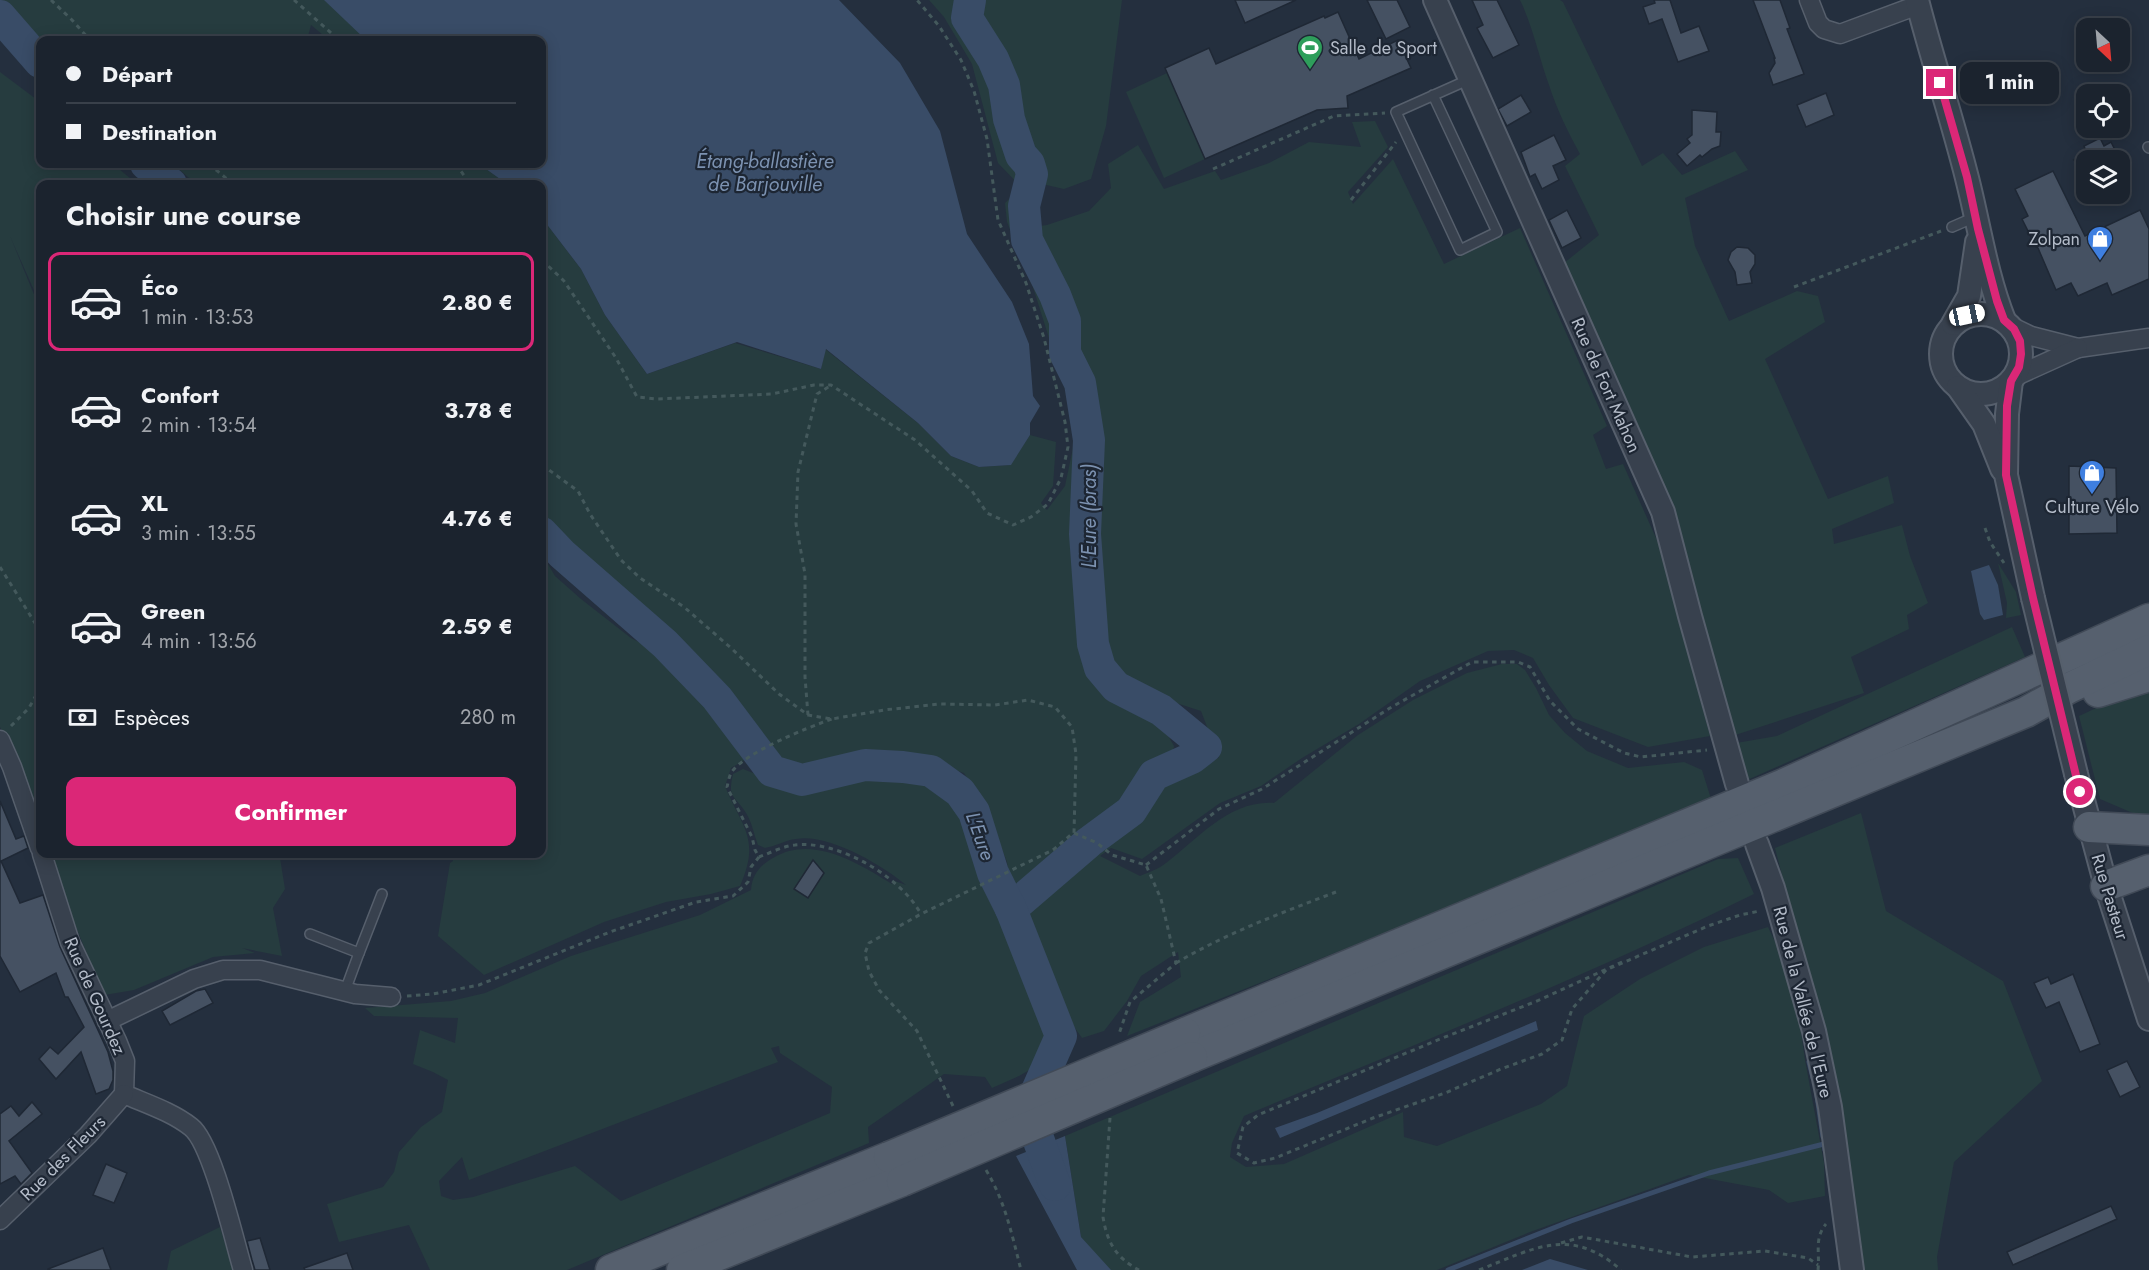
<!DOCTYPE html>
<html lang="fr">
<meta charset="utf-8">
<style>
:root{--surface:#1b232e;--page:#242b36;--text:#f1f3f6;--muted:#a0a4aa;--line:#39404a;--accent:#db2777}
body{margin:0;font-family:Jost,sans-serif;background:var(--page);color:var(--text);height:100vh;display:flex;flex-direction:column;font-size:22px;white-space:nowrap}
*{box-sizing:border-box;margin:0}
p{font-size:20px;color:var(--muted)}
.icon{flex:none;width:33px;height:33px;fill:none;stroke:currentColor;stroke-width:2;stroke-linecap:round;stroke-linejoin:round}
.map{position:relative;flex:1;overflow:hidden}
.sheet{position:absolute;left:36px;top:180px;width:510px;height:678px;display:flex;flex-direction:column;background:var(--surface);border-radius:12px;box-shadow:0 3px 15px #0003,0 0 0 2px var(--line)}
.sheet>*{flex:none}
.guide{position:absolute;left:36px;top:36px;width:510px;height:132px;border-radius:12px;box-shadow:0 3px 15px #0003,0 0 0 2px var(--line);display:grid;align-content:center;height:132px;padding:0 30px;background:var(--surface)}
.needle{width:39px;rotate:154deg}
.controls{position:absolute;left:2076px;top:18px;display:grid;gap:12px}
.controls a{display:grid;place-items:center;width:54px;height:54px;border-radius:12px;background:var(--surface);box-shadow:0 3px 15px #0003,0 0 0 2px var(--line);font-size:30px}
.end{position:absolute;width:27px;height:27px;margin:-14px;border:8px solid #db2777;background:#fff;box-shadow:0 0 0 3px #fff}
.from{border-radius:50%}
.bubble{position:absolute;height:42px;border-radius:12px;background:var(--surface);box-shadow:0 3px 15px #0003,0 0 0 2px var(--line);font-size:20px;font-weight:700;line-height:42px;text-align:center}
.car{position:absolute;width:18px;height:36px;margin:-18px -9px;border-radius:8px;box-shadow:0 0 4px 2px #0007;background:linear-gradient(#fff 24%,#345 0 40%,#fff 0 76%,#345 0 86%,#fff 0)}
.guide b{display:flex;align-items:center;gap:21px;height:57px;font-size:22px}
.guide b+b{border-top:2px solid var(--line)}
.guide i{width:15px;height:15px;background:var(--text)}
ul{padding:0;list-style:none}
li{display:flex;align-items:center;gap:18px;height:99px;margin:0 12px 9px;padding:0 18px;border:3px solid transparent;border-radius:12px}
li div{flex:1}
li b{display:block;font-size:22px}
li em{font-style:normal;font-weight:700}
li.active{border-color:var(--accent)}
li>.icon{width:54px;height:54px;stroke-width:1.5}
h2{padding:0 30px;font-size:27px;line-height:72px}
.pay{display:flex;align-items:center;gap:15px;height:66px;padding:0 30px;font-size:22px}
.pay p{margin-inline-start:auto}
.primary-button{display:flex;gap:12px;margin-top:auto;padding:12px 30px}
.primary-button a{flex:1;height:69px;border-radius:12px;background:var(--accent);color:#fff;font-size:24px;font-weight:700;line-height:69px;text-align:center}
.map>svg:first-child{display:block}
.green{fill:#263c3f;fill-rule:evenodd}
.water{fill:#394c67}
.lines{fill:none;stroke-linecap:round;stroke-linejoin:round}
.stream{stroke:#394c67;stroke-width:5}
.river{stroke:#394c67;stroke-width:32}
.building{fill:#455162;stroke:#1f2835;stroke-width:1.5}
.service-casing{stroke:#565f6c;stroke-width:12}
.minor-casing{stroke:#565f6c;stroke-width:21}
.tertiary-casing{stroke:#565f6c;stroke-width:26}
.primary-casing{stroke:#414a57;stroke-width:33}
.path{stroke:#44595c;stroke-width:3;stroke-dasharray:4.5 4.5;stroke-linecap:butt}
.service{stroke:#38414e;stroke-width:9}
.minor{stroke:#38414e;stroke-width:18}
.tertiary{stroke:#38414e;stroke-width:22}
.primary{stroke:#56606e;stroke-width:30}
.tertiary-bridge-casing{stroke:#565f6c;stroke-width:26;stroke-linecap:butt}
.primary-bridge-casing{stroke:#414a57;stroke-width:33;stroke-linecap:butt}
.tertiary-bridge{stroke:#38414e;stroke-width:22}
.primary-bridge{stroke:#56606e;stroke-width:30}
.route{stroke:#db2777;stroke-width:8}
.labels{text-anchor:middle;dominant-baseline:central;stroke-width:4.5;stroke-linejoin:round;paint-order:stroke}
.poi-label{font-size:18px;fill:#b4bcc9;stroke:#1d2633;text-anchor:start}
.street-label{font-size:18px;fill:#b4bcc9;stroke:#1d2633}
.water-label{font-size:20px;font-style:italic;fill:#7c92b1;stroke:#1d2633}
</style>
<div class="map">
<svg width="2149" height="1270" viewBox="0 0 2149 1270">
<rect width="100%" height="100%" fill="#242f3e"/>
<!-- green -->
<g class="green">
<polygon points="0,0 325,0 367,40 329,40 311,25 307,40 41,40"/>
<polygon points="929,0 1122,0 1106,126 1091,179 1064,189 1042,184 1032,159 1022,188 998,163 972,64 944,17"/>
<path d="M1520 0H1560L1563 2 1642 166 1663 153 1682 175 1735 151 1748 170 1685 198 1695 246 1729 321 1797 291 1818 296 1825 322 1765 359 1828 499 1888 476 1894 503 1832 529 1834 544 1902 525 1910 556 1928 603 1907 615 1909 629 1851 657 1864 693 1726 738 1670 501 1564 263 1599 235 1565 166 1580 154C1568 132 1557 110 1549 85 1539 57 1533 27 1520 0Z"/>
<polygon points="0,72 40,102 40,164 113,164 137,184 40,184 40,304 10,236 40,309 40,816 0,727"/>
<polygon points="1167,73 1205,159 1164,178 1126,92"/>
<path d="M1375 121 1388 147 1348 192 1353 204 1393 159 1444 264 1520 228 1607 426 1593 435 1606 469 1623 464 1660 547 1710 736 1648 747 1573 718 1549 685 1533 658 1514 650 1488 651 1420 681 1359 724 1302 758 1261 786 1220 803 1142 859 1111 848 1100 856 1140 876C1149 872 1159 869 1166 863 1198 839 1229 800 1274 803L1358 735 1413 700 1467 673 1502 664H1517L1525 670 1536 688 1549 715 1565 733 1587 751 1628 768 1684 762 1702 770 1712 802 1127 1036 1140 1002 1181 977 1178 952 1141 976 1127 1001 1104 1031 1082 1038 1060 1007 1054 978 1037 949 1011 890 1007 862 987 812 964 773 916 757 875 754 851 763 804 772 780 765 700 668 615 596 542 514V218L581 269 605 315 647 374 735 343 821 369 825 349 918 423 951 456 979 467 1010 465 1030 435 1056 442 1053 486 1041 503 1047 510 1065 486 1074 443 1066 392 1031 281 1007 222 1005 203 1014 194 1039 226 1047 225 1089 211 1111 188 1108 164 1138 145 1164 189 1215 171 1221 180 1269 163 1309 142 1361 147 1352 122ZM1081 663 1133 689 1201 711 1219 758 1171 766 1174 746 1158 718Z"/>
<polygon points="173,164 479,164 507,184 196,184"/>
<path d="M542 554 555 576 581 599 631 638 675 661 711 700 731 729 753 755 731 768 725 786C742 828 761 838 740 886L711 894 666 902 604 922 484 975 438 936 450 863 453 861 451 854H542Z"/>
<polygon points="1998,563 2016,592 2021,615 2006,618 2007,603"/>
<polygon points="2012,627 2025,657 1745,781 1736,743 1777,736"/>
<polygon points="2149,689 2149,820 2100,799 2079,716 2105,704"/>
<path d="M743 769 781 784 817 791 846 780 885 770 917 777 951 792 967 820 975 860 982 874 995 884 1005 914 1021 947 1038 998 1053 1035 1040 1064 1019 1076 992 1088 985 1077 944 1074 868 1127 869 1143 567 1270H430L409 1225 339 1242 327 1204 383 1187 394 1172 399 1152 421 1127 442 1112 448 1080 433 1072 413 1064 420 1030 455 1043 458 1018 374 1016 365 1008 451 1001 485 993 571 956 700 915 751 890C752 875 760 865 773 858 812 834 858 863 892 884L895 881 906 885C882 865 828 833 796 839 786 840 776 846 765 848L758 845C754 835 752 822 746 813 735 795 727 799 733 774ZM779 1046 780 1053 832 1087 830 1113 621 1201 575 1166 473 1197 453 1200 441 1196 439 1181 462 1157 469 1180 778 1062 771 1048Z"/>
<polygon points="1861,813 1886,911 2003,981 2042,1081 1954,1162 1937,1257 1938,1270 1860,1270 1831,1067 1775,848"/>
<polygon points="52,854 264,854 280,858 285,889 273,908 282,956 242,948 255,953 213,957 134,990 104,995 66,903"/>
<path d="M1738 858 1754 894C1588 976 1415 1044 1244 1116L1232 1143 1230 1157 1246 1167 1284 1164 1403 1112 1404 1137 1437 1146 1541 1104 1567 1086 1584 1016 1640 979 1704 947 1768 927 1780 952 1797 1005 1805 1060 1824 1163 1825 1196 1788 1203 1769 1190 1689 1175 1530 1232 1437 1270H1107L1081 1237 1065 1136 1718 859Z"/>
<polygon points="220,1227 233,1270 167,1270 171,1251"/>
</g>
<!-- water -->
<g class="water">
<polygon points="324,0 839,0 900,63 940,131 967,234 1012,302 1029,344 1033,396 1040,406 1030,423 1030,435 1011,465 979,467 951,456 918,423 826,349 821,369 737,342 647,374 605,315 581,269 542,218 542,184 507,184 479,164 542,164 542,40 366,40"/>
<polygon points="1989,565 1998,585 2003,615 1984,620 1980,614 1971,571"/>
<polygon points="1536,1021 1538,1030 1280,1138 1275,1128 1317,1113"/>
<polygon points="1065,1136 1081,1237 1111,1270 1077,1270 1016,1156"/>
<polygon points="1550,1259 1588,1270 1522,1270"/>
</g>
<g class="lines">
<!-- stream -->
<g class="stream">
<polyline points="1809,1062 1813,1078"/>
<polyline points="1817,1096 1823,1137"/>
<polyline points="1448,1270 1571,1221 1709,1173 1820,1145 1824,1144 1825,1150"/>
</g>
<!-- river -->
<g class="river">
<polyline points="970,0 967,18 993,59 1004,85 1009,119 1021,155 1029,164 1032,174 1024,206 1027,240 1055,295 1065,321 1065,353 1080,383 1089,440 1085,534 1093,644 1100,668 1116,687 1161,710 1206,747 1192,758 1154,775 1131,811 1089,842 1011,909"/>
<polyline points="0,16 40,62"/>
<polyline points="146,164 171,184"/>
<polyline points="542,533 562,554 665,644 717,698 772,771 802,780 865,765 903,767 931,771 960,792 974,812 993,873 1011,909 1061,1036 1028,1111 1055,1185"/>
</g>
</g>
<!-- building -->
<g class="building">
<polygon points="1235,0 1296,0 1245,23"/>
<polygon points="1367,0 1397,0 1410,27 1386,39"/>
<polygon points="1472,0 1497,0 1519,45 1493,58 1477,28 1483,25"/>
<polygon points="1654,0 1670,0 1681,33 1699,26 1709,51 1678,62 1662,19 1649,24 1643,7 1655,3"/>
<polygon points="1753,0 1780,0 1790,28 1787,29 1804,74 1773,85 1769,73 1775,63 1774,58 1775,58"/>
<polygon points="1338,12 1359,59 1398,40 1411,68 1347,96 1348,108 1317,110 1205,159 1165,68 1209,48 1216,64 1324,16 1325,18"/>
<polygon points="1826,93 1834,115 1806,127 1797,105"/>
<polygon points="1521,95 1531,112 1507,126 1498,109"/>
<polygon points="1692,110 1717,112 1716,132 1721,132 1720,146 1712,149 1702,157 1700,155 1687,166 1677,154 1690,143 1687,139 1692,135"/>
<polygon points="1554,135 1566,160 1553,166 1559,180 1542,189 1535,174 1530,177 1521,152"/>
<polygon points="2100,138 2104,146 2111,142 2120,160 2073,160 2087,154 2084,146"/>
<polygon points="2053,171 2085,236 2140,210 2149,229 2149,279 2112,295 2107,283 2078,296 2071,283 2056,290 2038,248 2036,247 2022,219 2028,216 2015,189"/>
<polygon points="1567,210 1581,238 1562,248 1549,220"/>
<polygon points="1737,247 1748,248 1755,255 1755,264 1750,272 1752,283 1737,285 1735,272 1728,260 1731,252"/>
<polygon points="2069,466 2116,468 2117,533 2069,534"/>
<polygon points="0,801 16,839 24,836 28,848 1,861 20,903 43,895 60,947 108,1052 113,1071 113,1080 109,1089 96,1094 81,1052 56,1079 39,1059 50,1047 58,1054 84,1027 68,997 65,997 56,973 20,992 0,956"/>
<polygon points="813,860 824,873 808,898 794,889"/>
<polygon points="2073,974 2100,1044 2080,1052 2059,1002 2046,1008 2034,983 2048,977 2051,984"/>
<polygon points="205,989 213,1003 170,1025 162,1011 196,991"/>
<polygon points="2127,1061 2140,1087 2120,1097 2107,1070"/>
<polygon points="32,1102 42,1114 9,1141 32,1173 21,1184 15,1176 0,1184 0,1114 11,1106 19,1116"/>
<polygon points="106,1164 127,1173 114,1203 93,1195"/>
<polygon points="2111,1206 2117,1219 2013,1265 2007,1252"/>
<polygon points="260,1238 270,1270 255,1270 252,1260 247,1241"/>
<polygon points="103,1248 111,1270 48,1270 48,1269"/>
<polygon points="347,1253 353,1270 305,1270 304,1268"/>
</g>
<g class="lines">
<defs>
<g id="service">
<polyline points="1433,95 1497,232 1460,250 1396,112 1470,79"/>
<polyline points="2148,147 2149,148"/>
<polyline points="1952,227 1975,217"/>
<polyline points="310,934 359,953 382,894"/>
<polyline points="345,991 359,953"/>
</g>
<g id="minor">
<polyline points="1809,0 1818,23 1824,29 1840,34 1918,5"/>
<polyline points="2010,326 2031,336 2078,348 2149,338"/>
<polyline points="2014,377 2078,348"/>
<polyline points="0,740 12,767 40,848"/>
<path d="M42 854 70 942 117 1041 125 1061 124 1094C147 1104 172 1112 191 1127 212 1143 234 1240 243 1270"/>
<polyline points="107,1021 194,979 223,970 260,970 355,994 391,997"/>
<polyline points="0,1220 88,1135 124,1094"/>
</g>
<g id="tertiary">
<polyline points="1435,0 1663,512 1690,616 1737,784"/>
<path d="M1917 0C1932 59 1952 118 1967 178 1979 225 1986 275 2004 320"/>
<circle cx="1981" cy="354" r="40"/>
<polyline points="1953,324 1969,296 1977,242"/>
<polyline points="2011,381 2007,414 2006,475 2033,598"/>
<polyline points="1958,387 1984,424 2002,469"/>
<polyline points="2076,774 2106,886 2149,1019"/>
<polyline points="1757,844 1773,888 1814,1031 1830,1107 1852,1270"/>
</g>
<g id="primary">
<polyline points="2098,692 2149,676"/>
<polyline points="2089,827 2149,830"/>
<polyline points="2106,886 2149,870"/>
<polyline points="1185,1033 1784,784 2149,619"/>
<polyline points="1192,1057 2026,712 2069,688 2149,650"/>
<polyline points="611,1270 889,1157"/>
<polyline points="682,1270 902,1181"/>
</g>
</defs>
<!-- service casing -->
<use href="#service" class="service-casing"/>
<!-- minor casing -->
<use href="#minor" class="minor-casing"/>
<!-- tertiary casing -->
<use href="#tertiary" class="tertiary-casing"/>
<!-- primary casing -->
<use href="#primary" class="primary-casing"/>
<!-- path -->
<g class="path">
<polyline points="51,0 72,20 90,40"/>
<polyline points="294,0 339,40"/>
<polyline points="209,164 233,184"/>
<polyline points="456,164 470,184"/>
<polyline points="1213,169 1334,116 1385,113"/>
<polyline points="1351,200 1396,142"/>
<polyline points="542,260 564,281 616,358 637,397 657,399 772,394 814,385 831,385 915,440 972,491 987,513 1013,525 1031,517 1048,504 1061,478 1068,447 1065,422 1044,338 1026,283 998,220 987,139 974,91 961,60 939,26 917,0"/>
<polyline points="1794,287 1941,231"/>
<polyline points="542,465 578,491 590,514 621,560 640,578 684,607 731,648 779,694 808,715 832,719 884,710 939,704 995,705 1028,700 1055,707 1072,727 1076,754 1074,833"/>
<polyline points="1985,528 1990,542 2004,563"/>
<polyline points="0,567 40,631"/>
<polyline points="808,715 805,677 805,574 796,524 798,472 817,394 830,386"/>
<polyline points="11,726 29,708 40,688"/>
<polyline points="1074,833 1097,843 1112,855 1146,865 1161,899 1176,963 1130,1002 1119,1034"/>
<path d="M759 857C770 853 783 846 795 845 838 840 900 876 921 914"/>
<polyline points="1146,865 1219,809 1262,789 1390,708 1472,662 1518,662 1530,667 1550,701 1578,729 1624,753 1641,757 1707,750"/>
<polyline points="1622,962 1537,1001 1440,1039 1258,1115 1243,1127 1237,1153 1254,1163 1275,1158 1373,1118 1445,1093 1501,1069 1542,1054 1562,1040 1572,1009 1606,970 1708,926 1740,915 1760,911"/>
<path d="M1176 963C1227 933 1281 913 1336 892"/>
<path d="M407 996 433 994 479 985 610 932 696 902 733 896 748 882 751 867 759 857 755 850 752 837 727 787C728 783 729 777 731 773 743 753 809 727 832 719"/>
<polyline points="953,1106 917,1031 879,990 869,971 865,953 869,943 921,914 1053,850 1073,833"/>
<path d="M1110 1118 1103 1217C1107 1242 1116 1258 1139 1270"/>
<path d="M986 1170C1005 1201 1012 1235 1021 1270"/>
<polyline points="1561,1243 1582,1237 1692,1257 1765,1251 1808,1258 1818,1265"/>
<path d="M1479 1270C1533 1249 1570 1225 1621 1270"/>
<path d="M1818 1270C1820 1253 1814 1238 1826 1224"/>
</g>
<!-- service -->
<use href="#service" class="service"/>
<!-- minor -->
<use href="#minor" class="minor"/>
<!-- tertiary -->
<use href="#tertiary" class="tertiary"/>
<!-- primary -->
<use href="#primary" class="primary"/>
<defs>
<polyline id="tertiary-bridge" points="2033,598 2076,774"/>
<g id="primary-bridge">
<polyline points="889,1157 1185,1033"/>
<polyline points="902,1181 1192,1057"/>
</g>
</defs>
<!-- tertiary-bridge casing -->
<use href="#tertiary-bridge" class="tertiary-bridge-casing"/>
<!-- primary-bridge casing -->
<use href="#primary-bridge" class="primary-bridge-casing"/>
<!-- tertiary-bridge -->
<use href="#tertiary-bridge" class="tertiary-bridge"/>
<!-- primary-bridge -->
<use href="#primary-bridge" class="primary-bridge"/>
</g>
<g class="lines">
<!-- route -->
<polyline class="route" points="1940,83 1967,177 1978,229 1997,301 2004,320 2014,329 2020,341 2021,354 2019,367 2011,381 2007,406 2006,475 2033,598 2080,792"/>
</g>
<!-- icons -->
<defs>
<symbol id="stadium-pin" viewBox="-11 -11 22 30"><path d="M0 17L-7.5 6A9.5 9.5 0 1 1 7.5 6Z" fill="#2e9e5b" stroke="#1d2633"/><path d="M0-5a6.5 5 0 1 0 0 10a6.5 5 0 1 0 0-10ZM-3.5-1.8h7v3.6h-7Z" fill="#fff"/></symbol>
<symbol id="shop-pin" viewBox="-11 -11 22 30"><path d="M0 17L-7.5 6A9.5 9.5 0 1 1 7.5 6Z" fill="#3f7fe0" stroke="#1d2633"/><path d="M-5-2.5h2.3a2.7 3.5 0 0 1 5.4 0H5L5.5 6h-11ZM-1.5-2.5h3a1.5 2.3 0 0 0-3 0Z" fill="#fff"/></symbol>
</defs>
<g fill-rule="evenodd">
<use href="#stadium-pin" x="1295" y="33" width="30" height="40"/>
<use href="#shop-pin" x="2085" y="224" width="30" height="40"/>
<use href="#shop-pin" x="2077" y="458" width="30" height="40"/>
</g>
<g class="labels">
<!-- poi labels -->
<g class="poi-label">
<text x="1330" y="48">Salle de Sport</text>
<text x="2080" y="239" text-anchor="end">Zolpan</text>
<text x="2092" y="507" text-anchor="middle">Culture Vélo</text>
</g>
<!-- street labels -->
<g class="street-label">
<text transform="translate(1606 385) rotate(66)">Rue de Fort Mahon</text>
<text transform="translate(2110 897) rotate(73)">Rue Pasteur</text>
<text transform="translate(95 996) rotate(66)">Rue de Gourdez</text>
<text transform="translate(1803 1002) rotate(76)">Rue de la Vallée de l'Eure</text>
<text transform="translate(63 1158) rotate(-45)">Rue des Fleurs</text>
</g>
<!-- water labels -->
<g class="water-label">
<text x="765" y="161">Étang-ballastière<tspan x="765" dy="23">de Barjouville</tspan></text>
<text transform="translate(1089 516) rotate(-90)">L'Eure (bras)</text>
<text transform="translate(980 836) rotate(70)">L'Eure</text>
</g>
</g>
</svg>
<div class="controls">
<a><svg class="needle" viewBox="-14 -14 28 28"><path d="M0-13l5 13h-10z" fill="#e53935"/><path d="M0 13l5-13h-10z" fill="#a0a4aa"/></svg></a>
<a><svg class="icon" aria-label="locate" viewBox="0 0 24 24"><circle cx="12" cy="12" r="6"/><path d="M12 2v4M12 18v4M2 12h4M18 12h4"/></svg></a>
<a><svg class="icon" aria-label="layers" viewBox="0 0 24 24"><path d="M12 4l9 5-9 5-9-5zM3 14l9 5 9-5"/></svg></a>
</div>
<i class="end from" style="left:2080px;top:792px"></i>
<i class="end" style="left:1940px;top:83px"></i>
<div class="bubble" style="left:1960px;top:62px;width:99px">1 min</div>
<i class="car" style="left:1967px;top:315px;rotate:78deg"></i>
<div class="guide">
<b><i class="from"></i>Départ</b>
<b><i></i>Destination</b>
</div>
<section class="sheet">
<h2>Choisir une course</h2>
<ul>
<li class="active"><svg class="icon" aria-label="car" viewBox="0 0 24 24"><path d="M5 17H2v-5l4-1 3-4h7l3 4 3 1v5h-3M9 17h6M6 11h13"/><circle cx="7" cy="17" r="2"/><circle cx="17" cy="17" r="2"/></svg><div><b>Éco</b><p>1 min · 13:53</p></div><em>2.80 €</em></li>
<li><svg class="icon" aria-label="car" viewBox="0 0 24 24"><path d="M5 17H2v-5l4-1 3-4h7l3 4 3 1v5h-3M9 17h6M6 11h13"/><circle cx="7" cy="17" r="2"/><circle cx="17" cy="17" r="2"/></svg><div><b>Confort</b><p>2 min · 13:54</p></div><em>3.78 €</em></li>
<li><svg class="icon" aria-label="car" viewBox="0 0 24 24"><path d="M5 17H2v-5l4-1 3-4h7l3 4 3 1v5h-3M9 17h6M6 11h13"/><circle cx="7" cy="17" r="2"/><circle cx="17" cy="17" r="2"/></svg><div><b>XL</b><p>3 min · 13:55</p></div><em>4.76 €</em></li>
<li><svg class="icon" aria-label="car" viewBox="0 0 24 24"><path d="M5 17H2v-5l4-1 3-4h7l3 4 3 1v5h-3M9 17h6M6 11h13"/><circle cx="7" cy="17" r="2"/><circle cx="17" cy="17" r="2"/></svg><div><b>Green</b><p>4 min · 13:56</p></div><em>2.59 €</em></li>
</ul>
<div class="pay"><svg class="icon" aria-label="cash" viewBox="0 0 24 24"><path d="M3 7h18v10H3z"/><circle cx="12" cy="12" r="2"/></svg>Espèces<p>280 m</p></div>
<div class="primary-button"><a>Confirmer</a></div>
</section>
</div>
